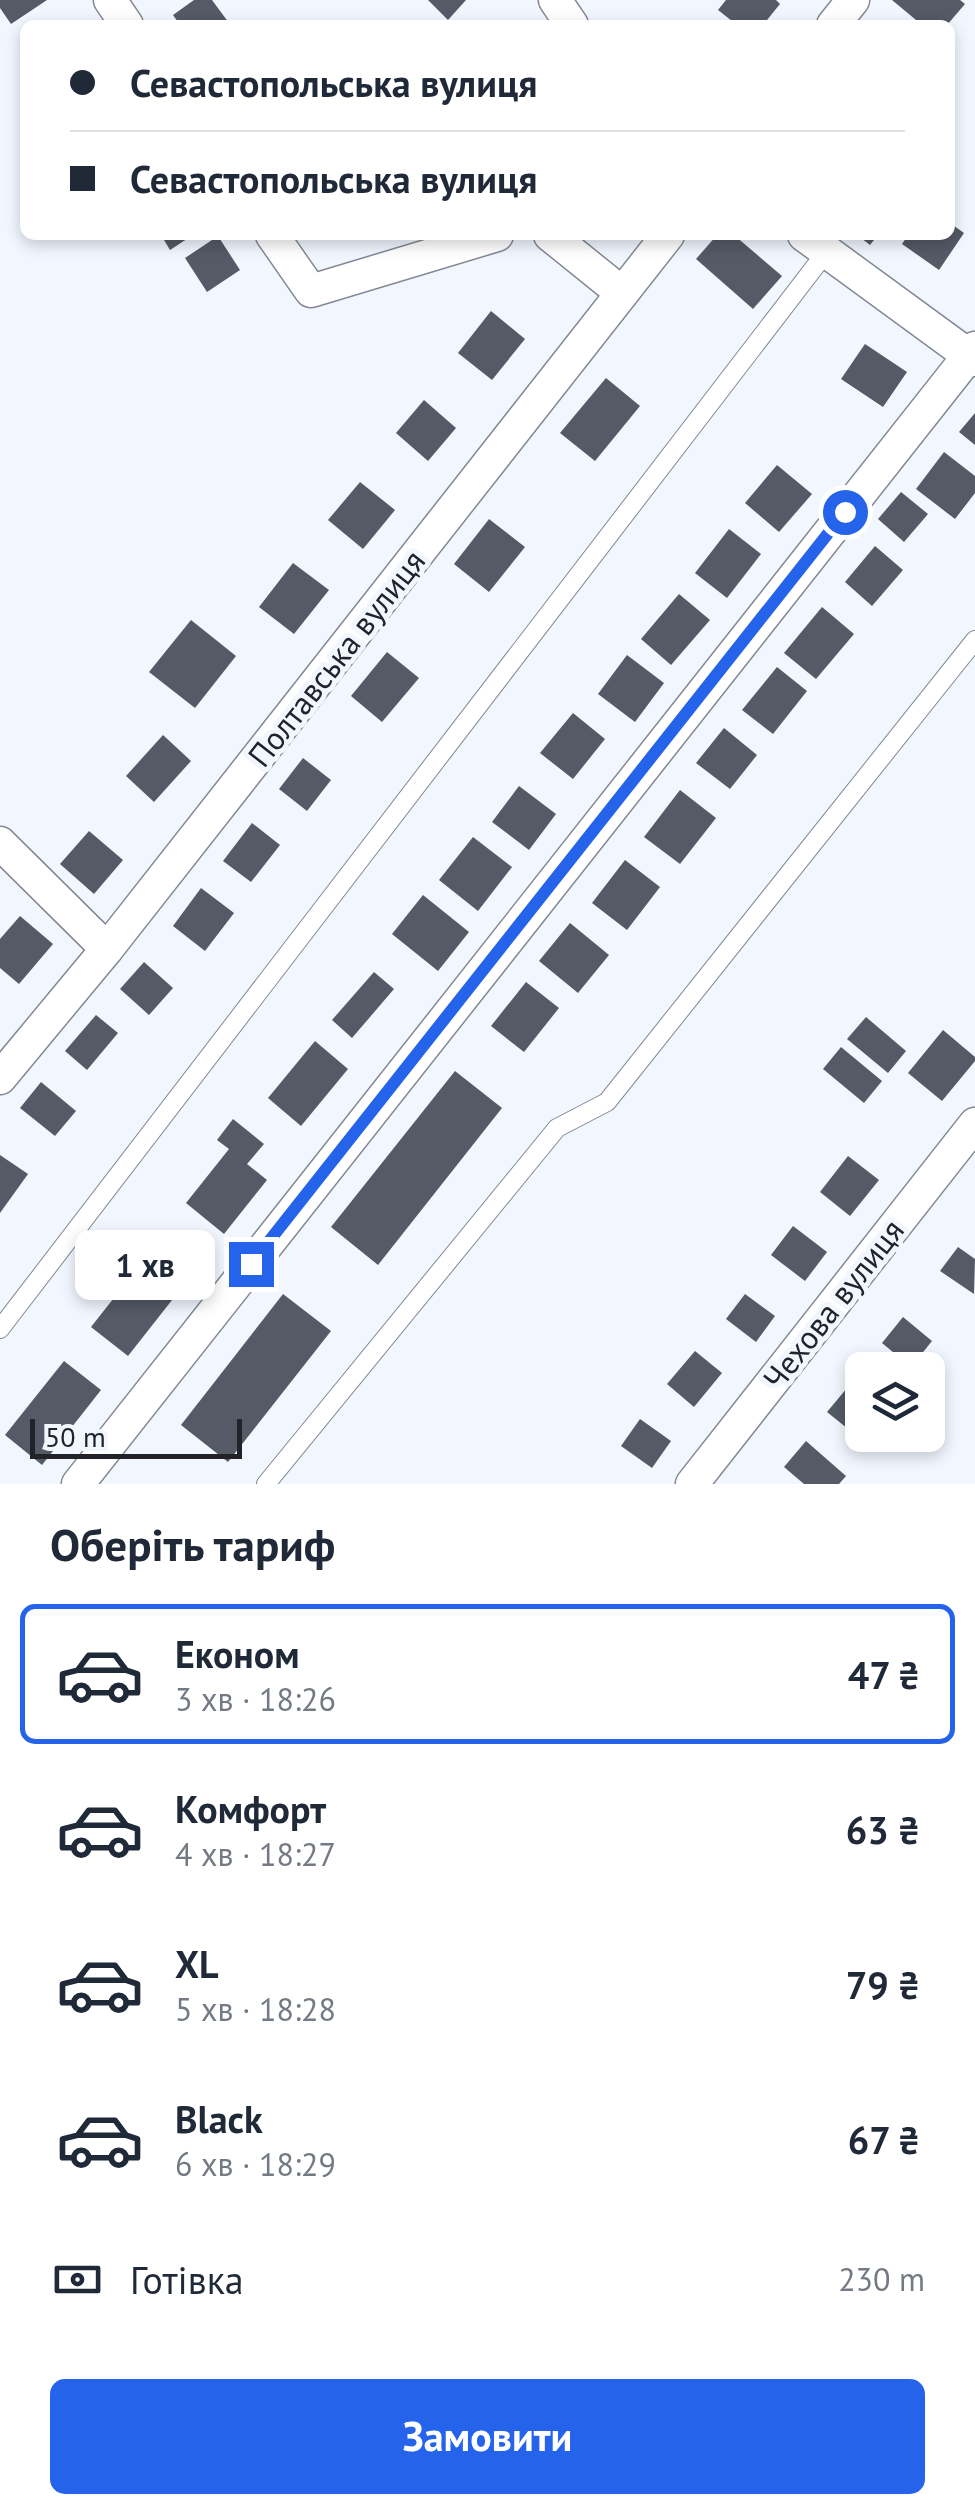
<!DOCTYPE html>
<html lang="uk">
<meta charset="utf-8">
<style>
:root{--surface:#fff;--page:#f6f6f7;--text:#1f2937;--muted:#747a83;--line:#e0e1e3;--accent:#2563eb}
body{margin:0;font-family:"PT Sans",sans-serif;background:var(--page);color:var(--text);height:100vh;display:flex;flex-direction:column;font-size:38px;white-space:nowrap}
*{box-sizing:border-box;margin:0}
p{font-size:32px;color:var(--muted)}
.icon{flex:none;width:55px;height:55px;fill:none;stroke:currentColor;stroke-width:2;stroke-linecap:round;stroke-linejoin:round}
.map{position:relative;height:1484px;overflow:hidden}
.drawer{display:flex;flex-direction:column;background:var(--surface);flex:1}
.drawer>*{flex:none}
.top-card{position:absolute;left:20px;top:20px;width:935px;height:220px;border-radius:15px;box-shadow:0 5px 15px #0003;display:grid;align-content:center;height:220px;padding:0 50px;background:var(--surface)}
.fabs{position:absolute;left:845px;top:1352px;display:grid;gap:20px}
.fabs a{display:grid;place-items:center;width:100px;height:100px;border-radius:15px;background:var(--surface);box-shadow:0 5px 15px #0003;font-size:50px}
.scale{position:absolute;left:30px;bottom:25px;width:212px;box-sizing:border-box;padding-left:10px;border:5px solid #212329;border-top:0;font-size:28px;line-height:35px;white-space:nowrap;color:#212329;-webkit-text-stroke:8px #f1f6ff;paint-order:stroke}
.end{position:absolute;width:45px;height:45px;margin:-22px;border:12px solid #2563eb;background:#fff;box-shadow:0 0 0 5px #fff}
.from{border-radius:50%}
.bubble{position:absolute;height:70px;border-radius:15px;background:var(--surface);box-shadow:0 5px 15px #0003;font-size:32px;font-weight:600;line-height:70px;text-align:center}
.top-card b{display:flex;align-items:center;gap:35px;height:95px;font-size:38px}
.top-card b+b{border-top:2px solid var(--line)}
.top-card i{width:25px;height:25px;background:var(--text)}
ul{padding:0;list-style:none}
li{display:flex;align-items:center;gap:30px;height:140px;margin:0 20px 15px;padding:0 30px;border:5px solid transparent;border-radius:15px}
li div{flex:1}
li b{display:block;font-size:38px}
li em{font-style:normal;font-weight:600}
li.selected{border-color:var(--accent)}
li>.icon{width:90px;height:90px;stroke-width:1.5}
h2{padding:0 50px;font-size:45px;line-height:120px}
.pay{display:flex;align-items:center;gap:25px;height:110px;padding:0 50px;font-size:38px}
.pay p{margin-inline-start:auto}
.primary-button{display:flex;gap:20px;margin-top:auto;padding:20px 50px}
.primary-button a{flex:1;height:115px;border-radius:15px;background:var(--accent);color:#fff;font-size:40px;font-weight:600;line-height:115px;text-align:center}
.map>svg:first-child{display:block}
.building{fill:#545a66}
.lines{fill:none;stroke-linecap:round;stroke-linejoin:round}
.lane-casing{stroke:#828896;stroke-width:20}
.street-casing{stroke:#828896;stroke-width:35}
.lane{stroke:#fff;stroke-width:18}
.street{stroke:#fff;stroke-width:32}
.route{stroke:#2563eb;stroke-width:12}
.labels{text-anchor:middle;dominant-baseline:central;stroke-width:10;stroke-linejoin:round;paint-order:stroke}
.street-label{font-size:32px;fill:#212329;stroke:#f1f6ff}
</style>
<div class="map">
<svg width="975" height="1484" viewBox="0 0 975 1484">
<rect width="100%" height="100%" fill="#f1f6ff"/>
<!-- building -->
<g class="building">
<polygon points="0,0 47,0 11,24 0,8"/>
<polygon points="194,0 212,0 229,23 180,25 173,15"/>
<polygon points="428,0 466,0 448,20"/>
<polygon points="726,0 776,0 780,4 763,25 737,25 718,10"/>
<polygon points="892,0 960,0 965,4 947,25 922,25"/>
<polygon points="950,223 964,233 939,270 902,244 908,235 950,235"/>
<polygon points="161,235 193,235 170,250"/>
<polygon points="717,235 734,235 782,276 753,309 696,259"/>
<polygon points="857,235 878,235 870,245"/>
<polygon points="218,236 240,270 207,292 185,258"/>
<polygon points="491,311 525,339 492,380 458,353"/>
<polygon points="865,344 907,372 883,407 841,379"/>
<polygon points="606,378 640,406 595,461 560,433"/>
<polygon points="424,400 456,428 428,461 396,433"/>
<polygon points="975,413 975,445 959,432"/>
<polygon points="944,452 975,476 975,493 955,519 916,489"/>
<polygon points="777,465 812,494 779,532 745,503"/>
<polygon points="360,482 395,510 363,549 328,520"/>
<polygon points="901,492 928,514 904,542 878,519"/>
<polygon points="489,519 525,547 489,592 454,564"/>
<polygon points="729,529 761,554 727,598 695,573"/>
<polygon points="875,546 903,570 872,606 845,582"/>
<polygon points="293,563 329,590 294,634 259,607"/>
<polygon points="679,594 710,620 671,665 641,639"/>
<polygon points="822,607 854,634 816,679 784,653"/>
<polygon points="191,620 236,656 195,708 149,672"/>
<polygon points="387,652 419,678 382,722 351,696"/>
<polygon points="627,655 664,683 635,722 598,694"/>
<polygon points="777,667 807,691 773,734 742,710"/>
<polygon points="573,713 605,739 573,779 540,753"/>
<polygon points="724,728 757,755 730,789 696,763"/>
<polygon points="163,735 191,761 154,802 126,776"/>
<polygon points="303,758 331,780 307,811 279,789"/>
<polygon points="519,786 556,814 529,850 492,822"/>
<polygon points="680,790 716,818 680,864 644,837"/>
<polygon points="252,823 280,845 251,882 223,861"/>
<polygon points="89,831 123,860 94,894 60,864"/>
<polygon points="473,837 512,867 478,911 439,880"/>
<polygon points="625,860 660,887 627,930 592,903"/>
<polygon points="201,888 234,913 205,951 173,926"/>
<polygon points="423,895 469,932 438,971 392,934"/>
<polygon points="20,916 53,944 19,984 0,968 0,939"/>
<polygon points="570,923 609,955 578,993 539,961"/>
<polygon points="144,962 173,988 149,1015 120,989"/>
<polygon points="374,972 394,989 352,1038 332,1020"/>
<polygon points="526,982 559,1008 524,1052 491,1026"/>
<polygon points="96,1015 118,1033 87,1070 65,1051"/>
<polygon points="866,1017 906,1051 888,1073 847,1039"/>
<polygon points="943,1030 975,1057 975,1061 942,1101 908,1073"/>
<polygon points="315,1041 348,1069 301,1126 268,1098"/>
<polygon points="841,1047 882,1081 864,1103 823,1069"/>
<polygon points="455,1071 502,1108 378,1265 331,1227"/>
<polygon points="41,1082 76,1111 55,1136 20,1108"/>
<polygon points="233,1119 264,1144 247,1164 267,1180 224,1234 186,1203 229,1149 217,1140"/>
<polygon points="0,1155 28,1174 0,1213"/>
<polygon points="848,1156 879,1180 850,1216 820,1192"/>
<polygon points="793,1226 827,1252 805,1281 771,1255"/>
<polygon points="958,1247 975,1259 974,1294 940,1271"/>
<polygon points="150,1252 187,1281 128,1356 91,1327"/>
<polygon points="283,1294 331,1331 228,1462 181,1425"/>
<polygon points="745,1294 775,1316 756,1342 726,1319"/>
<polygon points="903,1317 932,1341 911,1367 882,1343"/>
<polygon points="695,1351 722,1373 694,1407 667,1384"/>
<polygon points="64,1361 101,1390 42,1465 5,1435"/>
<polygon points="857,1376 862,1381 862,1435 876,1435 868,1445 827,1412"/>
<polygon points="640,1419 671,1441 652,1468 621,1446"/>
<polygon points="806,1441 846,1476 839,1484 804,1484 784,1467"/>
</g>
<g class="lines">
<defs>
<g id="lane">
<polyline points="0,1329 827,251"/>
<polyline points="266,1484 557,1128 607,1102 975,640"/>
</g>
<g id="street">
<polyline points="110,0 127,25"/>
<polyline points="555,0 572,25"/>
<polyline points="833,25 853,0"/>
<polyline points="272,235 311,291 497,235"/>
<polyline points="550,235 622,293"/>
<polyline points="804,235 975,360"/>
<polyline points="0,843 107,949"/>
<polyline points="0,1078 107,949 668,235"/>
<polyline points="78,1484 975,348"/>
<polyline points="692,1484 975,1124"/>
</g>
</defs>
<!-- lane casing -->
<use href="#lane" class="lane-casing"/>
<!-- street casing -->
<use href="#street" class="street-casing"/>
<!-- lane -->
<use href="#lane" class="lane"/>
<!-- street -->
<use href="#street" class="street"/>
</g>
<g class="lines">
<!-- route -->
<polyline class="route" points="251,1264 845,512"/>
</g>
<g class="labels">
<!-- street labels -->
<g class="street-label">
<text transform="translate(336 658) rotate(-52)">Полтавська вулиця</text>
<text transform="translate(833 1304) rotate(-52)">Чехова вулиця</text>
</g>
</g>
</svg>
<div class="fabs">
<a><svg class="icon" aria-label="layers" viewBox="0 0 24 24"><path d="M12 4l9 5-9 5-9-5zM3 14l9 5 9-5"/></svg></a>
</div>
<div class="scale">50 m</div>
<i class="end from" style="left:845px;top:512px"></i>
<i class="end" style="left:251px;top:1264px"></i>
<div class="bubble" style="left:75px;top:1230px;width:140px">1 хв</div>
<div class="top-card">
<b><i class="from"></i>Севастопольська вулиця</b>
<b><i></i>Севастопольська вулиця</b>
</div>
</div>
<section class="drawer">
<h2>Оберіть тариф</h2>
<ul>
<li class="selected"><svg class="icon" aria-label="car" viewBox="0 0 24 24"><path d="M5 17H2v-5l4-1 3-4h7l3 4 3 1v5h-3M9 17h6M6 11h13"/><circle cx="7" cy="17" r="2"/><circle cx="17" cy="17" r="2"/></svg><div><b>Економ</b><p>3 хв · 18:26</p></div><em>47 ₴</em></li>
<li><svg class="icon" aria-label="car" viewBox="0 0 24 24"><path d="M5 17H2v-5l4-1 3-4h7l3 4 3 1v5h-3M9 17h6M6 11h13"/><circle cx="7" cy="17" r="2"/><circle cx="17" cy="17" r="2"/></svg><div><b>Комфорт</b><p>4 хв · 18:27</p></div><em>63 ₴</em></li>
<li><svg class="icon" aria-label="car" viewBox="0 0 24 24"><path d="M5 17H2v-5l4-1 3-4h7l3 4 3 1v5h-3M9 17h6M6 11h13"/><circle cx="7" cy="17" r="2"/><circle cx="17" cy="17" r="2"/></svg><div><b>XL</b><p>5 хв · 18:28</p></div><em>79 ₴</em></li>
<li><svg class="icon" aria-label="car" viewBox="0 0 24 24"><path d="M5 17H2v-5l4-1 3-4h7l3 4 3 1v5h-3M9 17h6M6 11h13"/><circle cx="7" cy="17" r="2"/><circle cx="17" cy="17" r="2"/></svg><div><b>Black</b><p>6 хв · 18:29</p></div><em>67 ₴</em></li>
</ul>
<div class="pay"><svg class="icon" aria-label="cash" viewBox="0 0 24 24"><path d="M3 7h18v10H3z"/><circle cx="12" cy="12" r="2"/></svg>Готівка<p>230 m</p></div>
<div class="primary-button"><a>Замовити</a></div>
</section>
